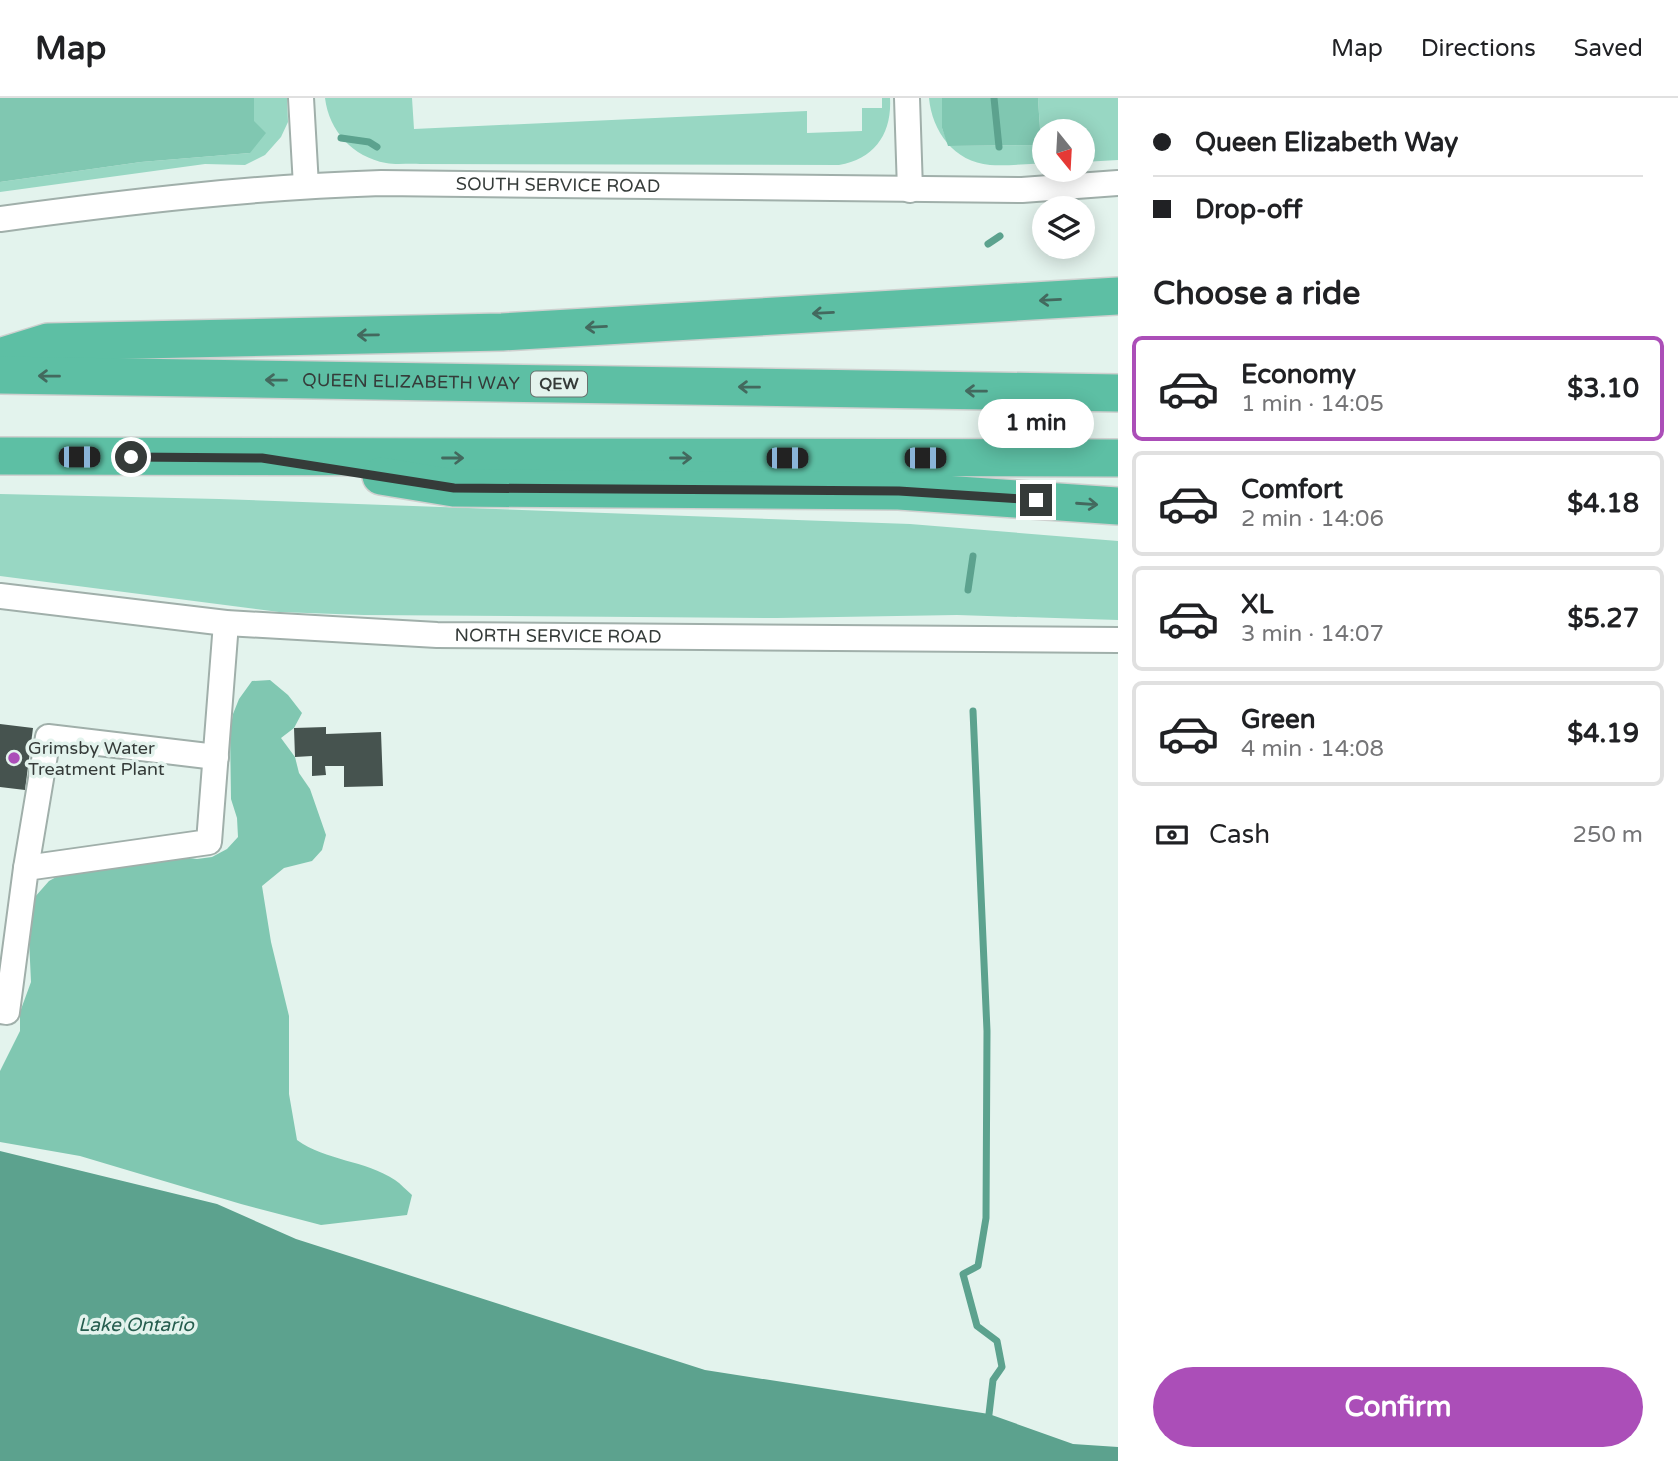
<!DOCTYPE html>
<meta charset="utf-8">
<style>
:root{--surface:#fff;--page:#f2f2f2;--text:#202124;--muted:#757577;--line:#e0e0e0;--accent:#ab4eb8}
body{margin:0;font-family:"Varela Round",sans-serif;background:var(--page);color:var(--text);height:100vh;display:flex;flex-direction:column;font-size:26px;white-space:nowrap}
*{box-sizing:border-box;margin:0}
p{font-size:23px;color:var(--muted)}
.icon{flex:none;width:38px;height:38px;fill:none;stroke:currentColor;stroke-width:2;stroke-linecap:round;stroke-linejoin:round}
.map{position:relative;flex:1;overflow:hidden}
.sheet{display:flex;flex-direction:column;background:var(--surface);width:560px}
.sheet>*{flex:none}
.top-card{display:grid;align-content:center;height:154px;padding:0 35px;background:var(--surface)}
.needle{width:46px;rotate:162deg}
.tools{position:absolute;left:1032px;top:21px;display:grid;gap:14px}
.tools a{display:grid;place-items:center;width:63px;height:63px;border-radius:50%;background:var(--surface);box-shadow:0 4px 18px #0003;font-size:35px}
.end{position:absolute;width:32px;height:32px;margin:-16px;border:9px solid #353b39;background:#fff;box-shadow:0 0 0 4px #fff}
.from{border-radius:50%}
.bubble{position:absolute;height:49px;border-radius:24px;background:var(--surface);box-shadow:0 4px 18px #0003;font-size:23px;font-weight:700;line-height:49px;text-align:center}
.car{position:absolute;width:21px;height:42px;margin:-21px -10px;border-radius:9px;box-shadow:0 0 5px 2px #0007;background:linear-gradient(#222 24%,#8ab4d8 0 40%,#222 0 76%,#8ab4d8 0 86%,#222 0)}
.top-card b{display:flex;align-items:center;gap:24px;height:66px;font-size:26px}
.top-card b+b{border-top:2px solid var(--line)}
.top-card i{width:18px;height:18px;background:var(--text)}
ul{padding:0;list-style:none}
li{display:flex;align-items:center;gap:21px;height:105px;margin:0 14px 10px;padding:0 21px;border:4px solid var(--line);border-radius:10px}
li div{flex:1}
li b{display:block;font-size:26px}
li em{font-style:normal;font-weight:700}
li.active{border-color:var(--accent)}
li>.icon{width:63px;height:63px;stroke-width:1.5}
h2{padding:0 35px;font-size:32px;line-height:84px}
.pay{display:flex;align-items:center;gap:18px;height:77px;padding:0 35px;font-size:26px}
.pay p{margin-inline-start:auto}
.action{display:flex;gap:14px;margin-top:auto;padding:14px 35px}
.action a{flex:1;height:80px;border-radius:42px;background:var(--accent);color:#fff;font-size:28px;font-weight:700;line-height:80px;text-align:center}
header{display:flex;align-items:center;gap:42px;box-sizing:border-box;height:98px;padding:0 35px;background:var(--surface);border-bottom:2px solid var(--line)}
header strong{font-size:33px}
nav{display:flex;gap:38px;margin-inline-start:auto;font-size:24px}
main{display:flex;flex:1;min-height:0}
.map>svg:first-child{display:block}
.green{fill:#98d7c3}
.forest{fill:#80c7b1}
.water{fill:#5ca28e}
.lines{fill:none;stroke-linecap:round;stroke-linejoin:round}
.stream{stroke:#5ca28e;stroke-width:7}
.building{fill:#46534f}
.minor-casing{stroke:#a0afaa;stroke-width:28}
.highway-casing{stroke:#cfd0cf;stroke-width:40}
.minor{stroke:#fff;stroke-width:24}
.highway{stroke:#5dbfa4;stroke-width:37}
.oneway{stroke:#43695e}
.route{stroke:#353b39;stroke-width:9}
.poi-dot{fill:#ab4eb8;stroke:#e3f3ed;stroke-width:2.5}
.labels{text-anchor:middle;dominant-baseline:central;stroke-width:7;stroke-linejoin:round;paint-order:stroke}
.shield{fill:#e3f3ed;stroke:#69726f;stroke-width:2}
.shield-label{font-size:16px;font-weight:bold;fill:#353b39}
.street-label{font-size:18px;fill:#353b39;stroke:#e3f3ed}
.poi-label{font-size:18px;fill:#353b39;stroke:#e3f3ed;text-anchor:start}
.water-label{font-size:19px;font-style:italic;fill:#255d4e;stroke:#e3f3ed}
</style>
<header>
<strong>Map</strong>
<nav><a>Map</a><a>Directions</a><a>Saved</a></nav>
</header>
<main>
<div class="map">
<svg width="1118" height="1363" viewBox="0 0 1118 1363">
<rect width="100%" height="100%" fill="#e3f3ed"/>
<!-- green -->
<g class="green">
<polygon points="254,0 287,0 288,24 281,39 265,57 245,67 205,66 0,94 0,84 141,64 250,55"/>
<path d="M325 0H412L414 31 807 13V35L862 33V10H882V0H890C892 35 875 61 839 67L420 66C409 65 397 67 386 65 353 59 329 33 325 0Z"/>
<path d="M929 0H942V30L949 48 1041 47 1038 0H1118V62L1083 64V33H1045V65C1027 66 1008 68 990 67 954 64 932 33 929 0Z"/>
<polygon points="0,396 219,401 910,426 1118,443 1118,522 957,517 777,520 364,517 279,514 0,478"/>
</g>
<!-- forest -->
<g class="forest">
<polygon points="0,0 254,0 254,23 266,35 250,55 141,64 0,84"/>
<polygon points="942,0 1038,0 1041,47 948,48 942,30"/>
<path d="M270 582 288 597 302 615 294 630 281 640 295 659 299 675 310 691 326 737 322 752 312 763 284 770 262 788 271 844 289 918V996L297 1042C326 1063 365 1062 395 1082 401 1086 406 1092 412 1097L407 1117 321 1127 241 1106 80 1058 0 1044V973L20 933V914L31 884 28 820 34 800 49 783 67 773 174 758 197 761 212 759 227 751 238 739 237 720 231 701 230 633 233 616 239 601 252 583Z"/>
</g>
<!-- water -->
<polygon class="water" points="0,1053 217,1106 296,1141 705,1272 989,1316 1073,1346 1118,1349 1118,1363 0,1363"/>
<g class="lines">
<!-- stream -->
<g class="stream">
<polyline points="994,0 999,49"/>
<polyline points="341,40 369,44 377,49"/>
<polyline points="988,146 1000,138"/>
<polyline points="968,492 973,458"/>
<polyline points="973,613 987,933 986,1120 978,1168 963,1176 977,1228 997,1243 1002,1269 993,1282 989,1316"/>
</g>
</g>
<!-- building -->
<g class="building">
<polygon points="0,626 33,630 25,692 0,689"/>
<polygon points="326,629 326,636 381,634 383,688 344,689 344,668 325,668 326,677 312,678 312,658 295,659 294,630"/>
</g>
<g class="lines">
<defs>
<g id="minor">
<polyline points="301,0 306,88"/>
<polyline points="907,0 910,92"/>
<path id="s1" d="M0 121C127 104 253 89 381 85L1022 92 1118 85"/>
<path id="s2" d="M0 498 226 525 437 537 1118 542"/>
<polyline points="26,770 48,639 216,659"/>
<polyline points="0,913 7,914 26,770 209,744 226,525"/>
</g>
<g id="highway">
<polyline points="0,259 48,244 502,234 1118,198"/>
<path id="s3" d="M0 277 1118 295"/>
<polyline points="0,358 1118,360"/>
<polyline points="381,378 454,390 899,393 1118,408"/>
</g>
</defs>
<!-- minor casing -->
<use href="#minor" class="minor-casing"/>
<!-- highway casing -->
<use href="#highway" class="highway-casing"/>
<!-- minor -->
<use href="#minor" class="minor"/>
<!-- highway -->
<use href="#highway" class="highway"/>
</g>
<!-- one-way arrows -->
<defs><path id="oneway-shaft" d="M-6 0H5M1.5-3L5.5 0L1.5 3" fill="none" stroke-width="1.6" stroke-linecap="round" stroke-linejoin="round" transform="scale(1.75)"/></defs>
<g class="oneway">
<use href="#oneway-shaft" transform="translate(1050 202) rotate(177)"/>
<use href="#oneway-shaft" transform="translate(823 215) rotate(177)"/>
<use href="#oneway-shaft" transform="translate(596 229) rotate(177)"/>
<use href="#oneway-shaft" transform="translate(368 237) rotate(179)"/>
<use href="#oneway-shaft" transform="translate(49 278) rotate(-179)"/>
<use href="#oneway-shaft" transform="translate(276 282) rotate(-179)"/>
<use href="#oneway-shaft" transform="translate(749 289) rotate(-179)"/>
<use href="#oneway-shaft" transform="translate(976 293) rotate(-179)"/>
<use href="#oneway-shaft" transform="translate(453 360)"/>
<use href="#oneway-shaft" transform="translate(681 360)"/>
<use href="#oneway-shaft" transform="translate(1087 406) rotate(4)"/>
</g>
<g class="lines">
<!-- route -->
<polyline class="route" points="131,359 262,360 454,390 899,393 1036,402"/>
</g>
<!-- markers -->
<circle class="poi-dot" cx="14" cy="660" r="7"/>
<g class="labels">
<!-- shield labels -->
<rect class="shield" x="531" y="273.5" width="56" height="25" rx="5"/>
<g class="shield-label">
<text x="559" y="286">QEW</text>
</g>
<!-- street labels -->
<g class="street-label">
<text stroke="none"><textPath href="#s1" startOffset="560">SOUTH SERVICE ROAD</textPath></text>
<text stroke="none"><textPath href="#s3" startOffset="411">QUEEN ELIZABETH WAY</textPath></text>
<text stroke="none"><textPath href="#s2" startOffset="560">NORTH SERVICE ROAD</textPath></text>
</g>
<!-- poi labels -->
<g class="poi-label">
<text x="28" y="650">Grimsby Water<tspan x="28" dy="21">Treatment Plant</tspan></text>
</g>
<!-- water labels -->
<g class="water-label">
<text x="136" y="1227">Lake Ontario</text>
</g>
</g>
</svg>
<div class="tools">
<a><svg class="needle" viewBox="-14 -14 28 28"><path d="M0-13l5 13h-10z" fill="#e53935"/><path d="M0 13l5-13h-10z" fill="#757577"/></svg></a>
<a><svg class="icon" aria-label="layers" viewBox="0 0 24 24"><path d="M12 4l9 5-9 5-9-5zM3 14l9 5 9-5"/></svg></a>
</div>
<i class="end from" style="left:131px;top:359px"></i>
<i class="end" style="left:1036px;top:402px"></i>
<div class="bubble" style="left:978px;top:301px;width:116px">1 min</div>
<i class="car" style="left:79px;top:359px;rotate:90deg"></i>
<i class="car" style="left:787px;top:360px;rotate:90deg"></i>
<i class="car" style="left:925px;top:360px;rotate:90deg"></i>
</div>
<section class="sheet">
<div class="top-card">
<b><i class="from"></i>Queen Elizabeth Way</b>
<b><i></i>Drop-off</b>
</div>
<h2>Choose a ride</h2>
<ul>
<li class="active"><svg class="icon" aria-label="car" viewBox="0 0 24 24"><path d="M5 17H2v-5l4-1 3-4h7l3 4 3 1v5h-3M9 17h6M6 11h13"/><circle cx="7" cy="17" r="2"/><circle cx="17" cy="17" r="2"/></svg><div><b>Economy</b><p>1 min · 14:05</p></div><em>$3.10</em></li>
<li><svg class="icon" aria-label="car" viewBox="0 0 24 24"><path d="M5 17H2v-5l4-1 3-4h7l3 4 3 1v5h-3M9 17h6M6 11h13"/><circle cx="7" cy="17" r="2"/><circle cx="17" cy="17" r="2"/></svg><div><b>Comfort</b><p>2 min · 14:06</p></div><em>$4.18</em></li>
<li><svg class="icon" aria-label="car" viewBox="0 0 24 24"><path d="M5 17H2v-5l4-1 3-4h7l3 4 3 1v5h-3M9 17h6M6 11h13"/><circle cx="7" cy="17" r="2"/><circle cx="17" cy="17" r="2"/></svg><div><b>XL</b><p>3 min · 14:07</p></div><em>$5.27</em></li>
<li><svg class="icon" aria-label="car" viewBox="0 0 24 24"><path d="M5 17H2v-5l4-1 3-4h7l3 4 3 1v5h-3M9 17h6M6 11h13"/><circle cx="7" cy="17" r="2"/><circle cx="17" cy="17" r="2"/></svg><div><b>Green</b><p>4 min · 14:08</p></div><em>$4.19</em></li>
</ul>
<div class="pay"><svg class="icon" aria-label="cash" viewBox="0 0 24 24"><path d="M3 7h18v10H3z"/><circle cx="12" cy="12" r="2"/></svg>Cash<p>250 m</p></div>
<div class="action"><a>Confirm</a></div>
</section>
</main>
